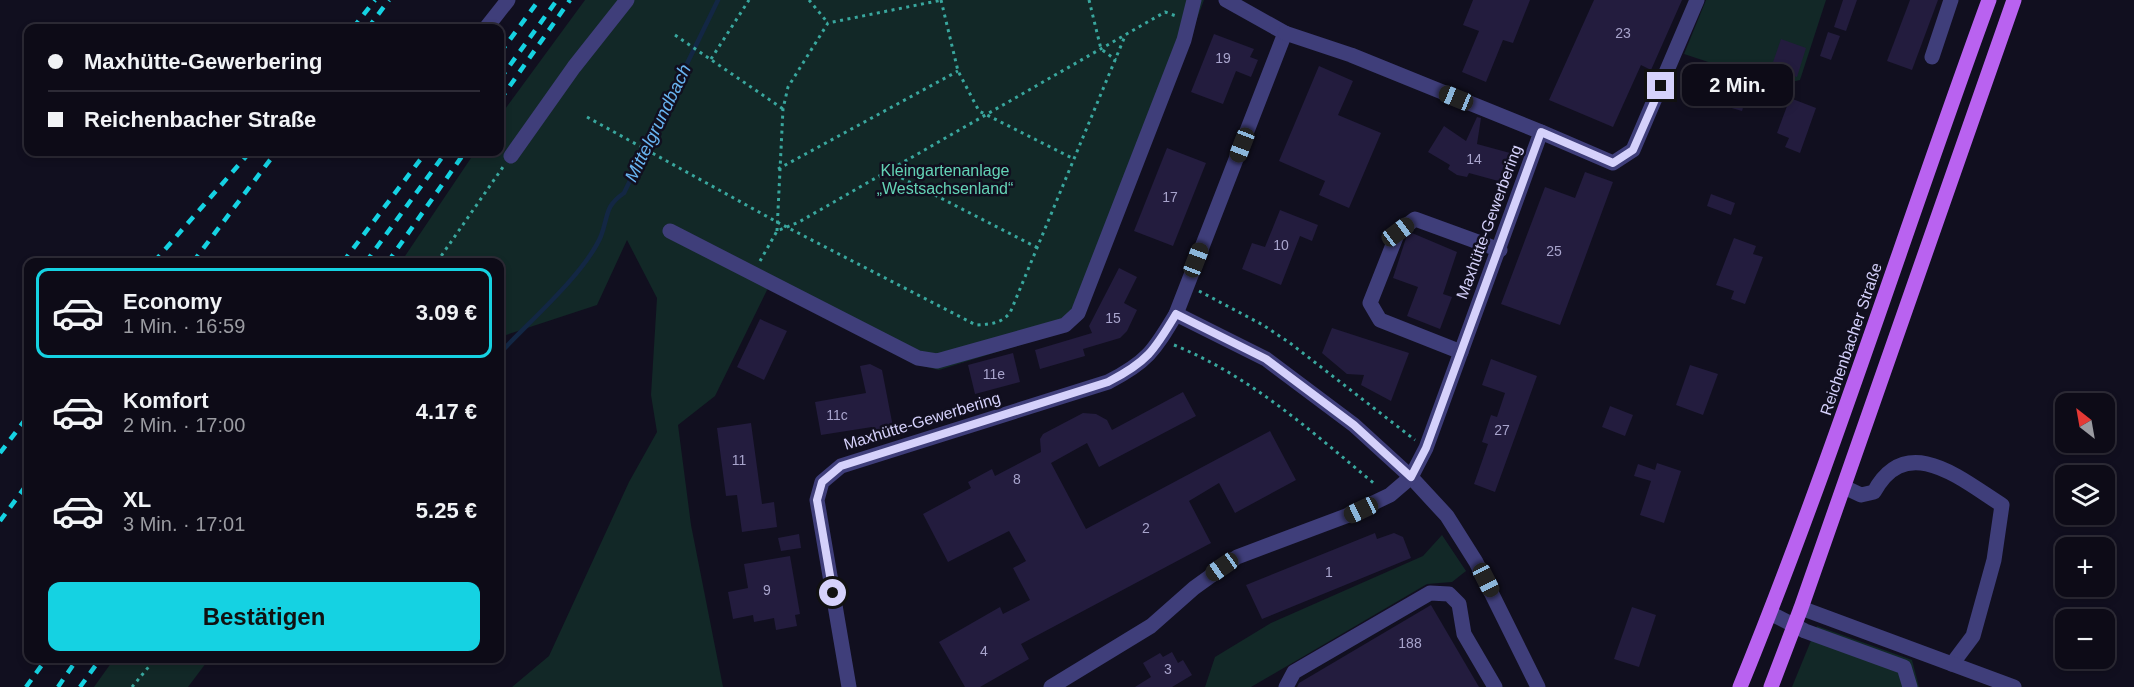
<!DOCTYPE html>
<html lang="de">
<meta charset="utf-8">
<style>
:root{--surface:#0d0b17;--page:#1b1924;--text:#f1f3f6;--muted:#9a9ba1;--line:#2d2b36;--accent:#15d2e2}
body{margin:0;font-family:Helvetica,sans-serif;background:var(--page);color:var(--text);height:100vh;display:flex;flex-direction:column;font-size:22px;white-space:nowrap}
*{box-sizing:border-box;margin:0}
p{font-size:20px;color:var(--muted)}
.icon{flex:none;width:33px;height:33px;fill:none;stroke:currentColor;stroke-width:2;stroke-linecap:round;stroke-linejoin:round}
.map{position:relative;flex:1;overflow:hidden}
.panel{position:absolute;left:24px;top:258px;width:480px;height:405px;display:flex;flex-direction:column;background:var(--surface);border-radius:12px;box-shadow:0 3px 9px #0003,0 0 0 2px var(--line)}
.panel>*{flex:none}
.banner{position:absolute;left:24px;top:24px;width:480px;height:132px;border-radius:12px;box-shadow:0 3px 9px #0003,0 0 0 2px var(--line);display:grid;align-content:center;height:132px;padding:0 24px;background:var(--surface)}
.needle{width:39px;rotate:329deg}
.controls{position:absolute;left:2055px;top:393px;display:grid;gap:12px}
.controls a{display:grid;place-items:center;width:60px;height:60px;border-radius:12px;background:var(--surface);box-shadow:0 3px 9px #0003,0 0 0 2px var(--line);font-size:30px}
.end{position:absolute;width:27px;height:27px;margin:-14px;border:8px solid #d5d1fb;background:#111;box-shadow:0 0 0 3px #111}
.from{border-radius:50%}
.bubble{position:absolute;height:42px;border-radius:12px;background:var(--surface);box-shadow:0 3px 9px #0003,0 0 0 2px var(--line);font-size:20px;font-weight:700;line-height:42px;text-align:center}
.car{position:absolute;width:18px;height:36px;margin:-18px -9px;border-radius:8px;box-shadow:0 0 4px 2px #0007;background:linear-gradient(#222 24%,#8ab4d8 0 40%,#222 0 76%,#8ab4d8 0 86%,#222 0)}
.banner b{display:flex;align-items:center;gap:21px;height:57px;font-size:22px}
.banner b+b{border-top:2px solid var(--line)}
.banner i{width:15px;height:15px;background:var(--text)}
ul{padding:10px 0 0;list-style:none}
li{display:flex;align-items:center;gap:18px;height:90px;margin:0 12px 9px;padding:0 12px;border:3px solid transparent;border-radius:12px}
li div{flex:1}
li b{display:block;font-size:22px}
li em{font-style:normal;font-weight:700}
li.on{border-color:var(--accent)}
li>.icon{width:54px;height:54px;stroke-width:1.5}
.cta{display:flex;gap:12px;margin-top:auto;padding:12px 24px}
.cta a{flex:1;height:69px;border-radius:12px;background:var(--accent);color:#111;font-size:24px;font-weight:700;line-height:69px;text-align:center}
.map>svg:first-child{display:block}
.green{fill:#122827}
.lines{fill:none;stroke-linecap:round;stroke-linejoin:round}
.stream{stroke:#132744;stroke-width:4.5}
.building{fill:#231c3e}
.path{stroke:#39a79e;stroke-width:3;stroke-dasharray:3 4.5;stroke-linecap:butt}
.minor{stroke:#3f3e7a;stroke-width:15}
.major{stroke:#b962f0;stroke-width:15}
.rail{stroke:#15d2e2;stroke-width:4.5;stroke-dasharray:9 8;stroke-linecap:butt}
.route{stroke:#d5d1fb;stroke-width:8}
.labels{text-anchor:middle;dominant-baseline:central;stroke-width:5;stroke-linejoin:round;paint-order:stroke}
.number-label{font-size:14px;fill:#a8a4cc}
.park-label{font-size:16px;fill:#64d3b6;stroke:#110f1f}
.street-label{font-size:16px;fill:#d5d1fb;stroke:#110f1f}
.water-label{font-size:18px;font-style:italic;fill:#69b4f1;stroke:#110f1f}
</style>
<div class="map">
<svg width="2134" height="687" viewBox="0 0 2134 687">
<rect width="100%" height="100%" fill="#110f1f"/>
<!-- green -->
<g class="green">
<polygon points="585,0 1204,0 1083,318 1065,331 939,370 914,364 768,288 715,396 678,425 691,525 723,687 512,687 549,656 629,482 657,432 651,395 657,298 627,240 597,305 500,337 500,262 401,262 475,152 500,152 500,116"/>
<polygon points="1706,0 1826,0 1800,80 1778,85 1684,54"/>
<polygon points="1442,535 1466,571 1452,582 1427,584 1251,687 1205,687 1215,657 1271,623 1423,556"/>
<polygon points="1817,626 1912,660 1919,687 1792,687"/>
<polygon points="114,659 114,658 209,659 188,687 94,687"/>
</g>
<g class="lines">
<!-- stream -->
<path class="stream" d="M503 350C532 319 585 273 601 236 609 215 604 207 624 193L718 0"/>
</g>
<!-- building -->
<g class="building">
<polygon points="1473,0 1530,0 1513,43 1503,40 1486,82 1462,72 1479,31 1463,25"/>
<polygon points="1594,0 1682,0 1651,70 1641,65 1613,127 1549,100"/>
<polygon points="1843,0 1857,0 1846,31 1834,27"/>
<polygon points="1910,0 1938,0 1912,70 1887,61"/>
<polygon points="1828,32 1840,36 1831,60 1820,56"/>
<polygon points="1214,34 1254,49 1250,57 1258,60 1251,77 1236,71 1223,104 1191,92"/>
<polygon points="1781,39 1806,48 1797,77 1771,68"/>
<polygon points="1319,66 1353,81 1338,115 1381,133 1349,208 1319,195 1325,181 1279,161"/>
<polygon points="1733,83 1749,88 1742,111 1725,106"/>
<polygon points="1790,98 1816,108 1800,153 1785,147 1789,138 1777,133"/>
<polygon points="1477,117 1481,118 1477,144 1510,153 1502,182 1469,173 1467,177 1457,175 1448,169 1450,165 1428,152 1444,126 1466,141"/>
<polygon points="1167,148 1206,163 1173,246 1134,231"/>
<polygon points="1585,172 1613,182 1560,325 1501,304 1545,187 1575,198"/>
<polygon points="1711,194 1735,203 1731,215 1707,206"/>
<polygon points="1280,210 1318,225 1312,241 1300,236 1281,285 1242,269 1252,243 1265,247"/>
<polygon points="1412,233 1457,252 1443,294 1452,297 1440,329 1407,316 1418,287 1393,278 1406,238"/>
<polygon points="1734,238 1756,246 1753,254 1763,257 1745,304 1731,299 1734,291 1716,285"/>
<polygon points="1119,268 1137,277 1124,303 1137,310 1127,331 1120,338 1083,349 1085,356 1040,369 1035,350 1092,333 1089,326"/>
<polygon points="760,319 787,331 764,380 737,367"/>
<polygon points="1332,328 1409,353 1391,401 1361,385 1364,375 1347,374 1322,353"/>
<polygon points="1013,353 1020,382 975,394 968,365"/>
<polygon points="1491,359 1537,376 1495,492 1474,484 1488,444 1482,442 1491,415 1497,417 1505,393 1482,385"/>
<polygon points="870,364 882,370 893,427 873,431 872,427 821,435 815,402 866,393 860,366"/>
<polygon points="1690,365 1718,374 1703,415 1676,405"/>
<polygon points="1183,392 1196,416 1099,467 1087,443 1051,463 1086,529 1270,431 1296,480 1235,513 1219,483 1189,501 1211,543 1021,644 1029,659 980,687 965,687 939,642 1000,607 1003,614 1030,600 1013,568 1026,561 1009,531 948,562 923,514 971,488 968,482 992,469 995,476 1041,452 1040,439 1043,434 1083,413 1096,414 1107,420 1112,430"/>
<polygon points="1610,406 1633,415 1625,436 1602,427"/>
<polygon points="751,423 762,504 774,502 777,527 742,532 737,495 726,496 717,428"/>
<polygon points="1657,463 1681,471 1664,523 1640,515 1651,481 1634,476 1638,464 1655,470"/>
<polygon points="1375,533 1377,539 1394,533 1403,537 1411,558 1262,619 1246,585"/>
<polygon points="799,534 801,548 781,551 778,538"/>
<polygon points="790,556 800,614 795,615 797,626 776,630 774,618 754,622 753,615 733,619 728,592 748,588 744,564"/>
<polygon points="1431,605 1479,687 1297,687 1299,683"/>
<polygon points="1632,607 1656,615 1639,667 1614,659"/>
<polygon points="1172,652 1178,663 1183,660 1192,675 1172,687 1135,687 1151,677 1143,663 1160,653 1163,657"/>
</g>
<g class="lines">
<!-- path -->
<g class="path">
<polyline points="809,0 828,23"/>
<polyline points="941,0 958,71 979,111 1074,159"/>
<polyline points="1089,0 1101,49 1116,60"/>
<polyline points="675,35 783,109"/>
<polyline points="711,59 749,0"/>
<path d="M587 117 777 222 976 325C991 324 1000 324 1010 313L1125 36"/>
<polyline points="778,169 958,71"/>
<polyline points="888,171 1038,248"/>
<polyline points="777,231 783,109 788,87 828,23 942,0"/>
<polyline points="760,261 777,231 799,222 1165,12 1176,16"/>
<polyline points="437,262 503,167"/>
<polyline points="1199,291 1263,325 1290,343 1415,440"/>
<path d="M1174 345C1252 377 1312 432 1376 485"/>
<polyline points="132,687 156,658"/>
</g>
<!-- minor -->
<g class="minor">
<polyline points="486,28 508,0"/>
<polyline points="1932,57 1951,0"/>
<polyline points="1541,132 1613,163 1633,150 1697,0"/>
<polyline points="511,156 574,67 627,0"/>
<polyline points="670,231 918,358 937,361 1065,325 1078,313 1184,40 1194,0"/>
<polyline points="1176,314 1266,359 1354,425 1411,477 1447,516 1476,562 1538,687"/>
<polyline points="1461,352 1380,320 1370,303 1398,232 1415,219 1500,250"/>
<path d="M1844 487 1861 495 1874 492C1907 431 1962 480 2002 505L1994 560 1973 636 1952 664"/>
<polyline points="1801,608 2014,687"/>
<polyline points="1770,613 1805,631 1904,667 1910,687"/>
<path d="M849 687 817 500 822 482 841 466 1108 382C1147 362 1154 351 1176 314L1285 33 1226 0"/>
<polyline points="1051,687 1151,626 1194,588 1237,557 1346,516 1390,495 1411,477 1426,448 1541,132 1351,55 1285,33"/>
<polyline points="1286,687 1294,672 1430,593 1449,594 1459,604 1464,634 1495,687"/>
</g>
<!-- major -->
<g class="major">
<path d="M1740 687C1832 462 1905 229 1989 0"/>
<polyline points="1771,687 1801,608 2014,0"/>
</g>
<!-- rail -->
<g class="rail">
<polyline points="353,28 375,0"/>
<polyline points="368,28 389,0"/>
<polyline points="500,53 539,0"/>
<polyline points="500,79 557,0"/>
<polyline points="500,100 570,0"/>
<polyline points="154,262 250,152"/>
<polyline points="193,262 276,152"/>
<polyline points="343,262 426,152"/>
<polyline points="366,262 446,152"/>
<polyline points="388,262 465,152"/>
<polyline points="0,453 28,416"/>
<polyline points="0,521 28,483"/>
<polyline points="26,687 47,658"/>
<polyline points="58,687 78,658"/>
<polyline points="80,687 101,658"/>
</g>
</g>
<g class="lines">
<!-- route -->
<path class="route" d="M833 593 817 500 822 482 841 466 1108 382C1147 362 1154 351 1176 314L1266 359 1354 425 1411 477 1426 448 1541 132 1613 163 1633 150 1661 86"/>
</g>
<g class="labels">
<!-- number labels -->
<g class="number-label">
<text x="1623" y="33">23</text>
<text x="1223" y="58">19</text>
<text x="1474" y="159">14</text>
<text x="1170" y="197">17</text>
<text x="1281" y="245">10</text>
<text x="1554" y="251">25</text>
<text x="1113" y="318">15</text>
<text x="994" y="374">11e</text>
<text x="837" y="415">11c</text>
<text x="1502" y="430">27</text>
<text x="739" y="460">11</text>
<text x="1017" y="479">8</text>
<text x="1146" y="528">2</text>
<text x="1329" y="572">1</text>
<text x="767" y="590">9</text>
<text x="1410" y="643">188</text>
<text x="984" y="651">4</text>
<text x="1168" y="669">3</text>
</g>
<!-- park labels -->
<g class="park-label">
<text x="945" y="170">Kleingartenanlage<tspan x="945" dy="18">„Westsachsenland“</tspan></text>
</g>
<!-- street labels -->
<g class="street-label">
<text transform="translate(1489 222) rotate(-70)">Maxhütte-Gewerbering</text>
<text transform="translate(1851 339) rotate(-71)">Reichenbacher Straße</text>
<text transform="translate(922 421) rotate(-17)">Maxhütte-Gewerbering</text>
</g>
<!-- water labels -->
<g class="water-label">
<text transform="translate(658 123) rotate(-64)">Mittelgrundbach</text>
</g>
</g>
</svg>
<div class="controls">
<a><svg class="needle" viewBox="-14 -14 28 28"><path d="M0-13l5 13h-10z" fill="#e53935"/><path d="M0 13l5-13h-10z" fill="#9a9ba1"/></svg></a>
<a><svg class="icon" aria-label="layers" viewBox="0 0 24 24"><path d="M12 4l9 5-9 5-9-5zM3 14l9 5 9-5"/></svg></a>
<a>+</a>
<a>−</a>
</div>
<i class="end from" style="left:833px;top:593px"></i>
<i class="end" style="left:1661px;top:86px"></i>
<div class="bubble" style="left:1682px;top:64px;width:111px">2 Min.</div>
<i class="car" style="left:1456px;top:98px;rotate:292deg"></i>
<i class="car" style="left:1242px;top:145px;rotate:201deg"></i>
<i class="car" style="left:1398px;top:232px;rotate:53deg"></i>
<i class="car" style="left:1196px;top:260px;rotate:21deg"></i>
<i class="car" style="left:1361px;top:510px;rotate:245deg"></i>
<i class="car" style="left:1222px;top:567px;rotate:235deg"></i>
<i class="car" style="left:1486px;top:580px;rotate:153deg"></i>
<div class="banner">
<b><i class="from"></i>Maxhütte-Gewerbering</b>
<b><i></i>Reichenbacher Straße</b>
</div>
<section class="panel">
<ul>
<li class="on"><svg class="icon" aria-label="car" viewBox="0 0 24 24"><path d="M5 17H2v-5l4-1 3-4h7l3 4 3 1v5h-3M9 17h6M6 11h13"/><circle cx="7" cy="17" r="2"/><circle cx="17" cy="17" r="2"/></svg><div><b>Economy</b><p>1 Min. · 16:59</p></div><em>3.09 €</em></li>
<li><svg class="icon" aria-label="car" viewBox="0 0 24 24"><path d="M5 17H2v-5l4-1 3-4h7l3 4 3 1v5h-3M9 17h6M6 11h13"/><circle cx="7" cy="17" r="2"/><circle cx="17" cy="17" r="2"/></svg><div><b>Komfort</b><p>2 Min. · 17:00</p></div><em>4.17 €</em></li>
<li><svg class="icon" aria-label="car" viewBox="0 0 24 24"><path d="M5 17H2v-5l4-1 3-4h7l3 4 3 1v5h-3M9 17h6M6 11h13"/><circle cx="7" cy="17" r="2"/><circle cx="17" cy="17" r="2"/></svg><div><b>XL</b><p>3 Min. · 17:01</p></div><em>5.25 €</em></li>
</ul>
<div class="cta"><a>Bestätigen</a></div>
</section>
</div>
